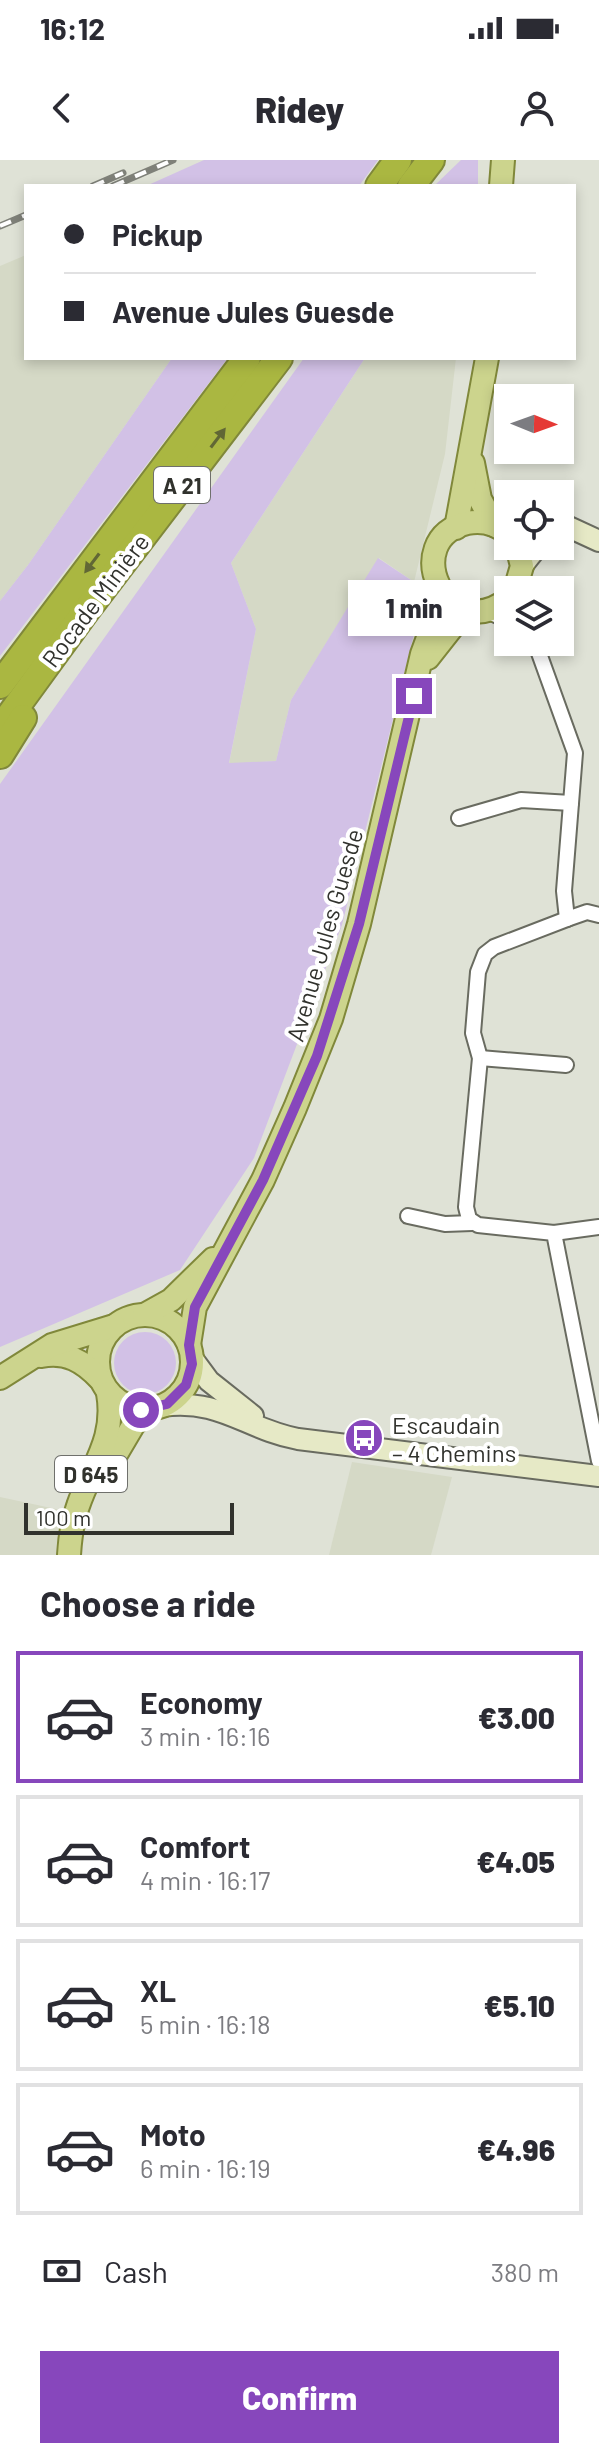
<!DOCTYPE html>
<meta charset="utf-8">
<style>
:root{--surface:#fff;--page:#f7f7f7;--text:#2b2b33;--muted:#7c7c81;--line:#e1e1e2;--accent:#8747bc}
body{margin:0;font-family:Barlow,sans-serif;background:var(--page);color:var(--text);height:100vh;display:flex;flex-direction:column;font-size:30px;white-space:nowrap}
*{box-sizing:border-box;margin:0}
p{font-size:26px;color:var(--muted)}
.icon{flex:none;width:44px;height:44px;fill:none;stroke:currentColor;stroke-width:2;stroke-linecap:round;stroke-linejoin:round}
.map{position:relative;height:1395px;overflow:hidden}
.sheet{display:flex;flex-direction:column;background:var(--surface);flex:1}
.sheet>*{flex:none}
.guide{position:absolute;left:24px;top:24px;width:552px;height:176px;border-radius:0px;box-shadow:0 4px 12px #0003;display:grid;align-content:center;height:176px;padding:0 40px;background:var(--surface)}
.needle{width:52px;rotate:91deg}
.controls{position:absolute;left:494px;top:224px;display:grid;gap:16px}
.controls a{display:grid;place-items:center;width:80px;height:80px;border-radius:0px;background:var(--surface);box-shadow:0 4px 12px #0003;font-size:40px}
.scale{position:absolute;left:24px;bottom:20px;width:210px;box-sizing:border-box;padding-left:8px;border:4px solid #31322d;border-top:0;font-size:22px;line-height:28px;white-space:nowrap;color:#31322d;-webkit-text-stroke:6px #fff;paint-order:stroke}
.end{position:absolute;width:36px;height:36px;margin:-18px;border:10px solid #8747bc;background:#fff;box-shadow:0 0 0 4px #fff}
.from{border-radius:50%}
.bubble{position:absolute;height:56px;border-radius:0px;background:var(--surface);box-shadow:0 4px 12px #0003;font-size:26px;font-weight:800;line-height:56px;text-align:center}
.guide b{display:flex;align-items:center;gap:28px;height:76px;font-size:30px}
.guide b+b{border-top:2px solid var(--line)}
.guide i{width:20px;height:20px;background:var(--text)}
ul{padding:0;list-style:none}
li{display:flex;align-items:center;gap:24px;height:132px;margin:0 16px 12px;padding:0 24px;border:4px solid var(--line);border-radius:0px}
li div{flex:1}
li b{display:block;font-size:30px}
li em{font-style:normal;font-weight:800}
li.on{border-color:var(--accent)}
li>.icon{width:72px;height:72px;stroke-width:1.5}
h2{padding:0 40px;font-size:36px;line-height:96px}
.pay{display:flex;align-items:center;gap:20px;height:88px;padding:0 40px;font-size:30px}
.pay p{margin-inline-start:auto}
.action{display:flex;gap:16px;margin-top:auto;padding:16px 40px}
.action a{flex:1;height:92px;border-radius:0px;background:var(--accent);color:#fff;font-size:32px;font-weight:800;line-height:92px;text-align:center}
.status{display:flex;justify-content:space-between;align-items:center;height:56px;padding:0 40px;background:var(--surface);direction:ltr}
.status svg{height:22px;fill:currentColor}
header{display:flex;justify-content:space-between;align-items:center;height:104px;padding:0 40px;background:var(--surface);font-size:36px;font-weight:800}
.map>svg:first-child{display:block}
.built{fill:#d5d9c6}
.green{fill:#d2c1e6}
.lines{fill:none;stroke-linecap:round;stroke-linejoin:round}
.street-casing{stroke:#696b60;stroke-width:18}
.secondary-casing{stroke:#696b60;stroke-width:24}
.primary-casing{stroke:#80883a;stroke-width:26}
.highway-casing{stroke:#80883a;stroke-width:30}
.street{stroke:#fff;stroke-width:14}
.secondary{stroke:#e6e9c6;stroke-width:20}
.primary{stroke:#ccd48d;stroke-width:22}
.highway{stroke:#aab741;stroke-width:26}
.rail-casing{stroke:#7f8179;stroke-width:7}
.rail{stroke:#fff;stroke-width:4;stroke-dasharray:12;stroke-linecap:butt}
.oneway{fill:#616735}
.route{stroke:#8747bc;stroke-width:10}
.labels{text-anchor:middle;dominant-baseline:central;stroke-width:8;stroke-linejoin:round;paint-order:stroke}
.shield{fill:#fff;stroke:#6f706c;stroke-width:2}
.shield-label{font-size:22px;font-weight:bold;fill:#31322d}
.street-label{font-size:24px;fill:#31322d;stroke:#fff}
.poi-label{font-size:24px;fill:#31322d;stroke:#fff;text-anchor:start}
</style>
<div class="status"><b>16:12</b><svg viewBox="0 0 49 12"><path d="M0 12V9h3v3zM5 12V6h3v6zM10 12V3h3v9zM15 12V0h3v12zM26 1h20v11H26zM47 4h2v5h-2z"/></svg></div>
<header><svg class="icon" aria-label="back" viewBox="0 0 24 24"><path d="M15 5l-7 7 7 7"/></svg>Ridey<svg class="icon" aria-label="person" viewBox="0 0 24 24"><circle cx="12" cy="8" r="4"/><path d="M4 21q1-7 8-7t8 7"/></svg></header>
<div class="map">
<svg width="599" height="1395" viewBox="0 0 599 1395">
<rect width="100%" height="100%" fill="#dfe2d6"/>
<!-- built -->
<g class="built">
<polygon points="26,95 26,198 172,198 28,405 0,441 0,106"/>
<polygon points="365,198 456,198 445,294 414,422 379,398 291,540 276,601 229,604 256,469 231,403"/>
<polygon points="352,1302 452,1317 431,1395 329,1395"/>
<polygon points="0,1337 70,1352 64,1395 0,1395"/>
</g>
<!-- green -->
<g class="green">
<polygon points="204,0 378,0 359,26 146,26"/>
<polygon points="461,0 478,0 478,26 434,26"/>
<polygon points="172,198 228,198 0,496 0,441 28,405"/>
<polygon points="304,198 365,198 231,403 256,469 229,603 276,601 291,540 378,398 414,422 416,466 342,765 254,998 180,1110 0,1187 0,624"/>
<circle cx="145" cy="1203" r="31"/>
</g>
<g class="lines">
<defs>
<g id="street">
<polyline points="485,450 508,461"/>
<polyline points="535,482 575,593 564,731 567,759 494,787 485,794 478,812 473,873 480,898 466,1047 469,1059 478,1065 554,1073 599,1301"/>
<polyline points="459,658 521,640 571,643"/>
<polyline points="567,759 587,752 599,755"/>
<polyline points="480,898 566,905"/>
<polyline points="408,1056 445,1064 472,1063"/>
<polyline points="554,1073 599,1067"/>
</g>
<g id="secondary">
<polyline points="560,363 599,381"/>
<polyline points="522,406 538,386"/>
<polyline points="192,1198 209,1221 253,1256"/>
<path d="M162 1246C221 1238 245 1269 298 1279L599 1316"/>
</g>
<g id="primary">
<polyline points="501,26 503,0"/>
<polyline points="473,303 480,339 494,365"/>
<polyline points="456,368 487,198"/>
<path d="M508 374C497 364 482 360 467 363 398 379 447 488 508 439"/>
<polyline points="515,430 522,406 517,386"/>
<polyline points="428,498 454,465 473,451"/>
<circle cx="145" cy="1202" r="47"/>
<polyline points="144,1155 171,1140 213,1099"/>
<polyline points="189,1185 195,1147 263,1020 295,948 331,859 359,764 422,494 436,456 439,428"/>
<path d="M41 1196C66 1191 83 1201 100 1219"/>
<polyline points="0,1218 52,1185 114,1166"/>
<polyline points="108,1308 134,1264 152,1249"/>
<path d="M69 1395C70 1378 72 1362 78 1346 92 1305 116 1279 108 1233"/>
</g>
<g id="highway">
<polyline points="379,26 398,0"/>
<polyline points="411,26 431,0"/>
<polyline points="0,525 247,198"/>
<polyline points="0,569 86,451 279,198"/>
<polyline points="0,595 23,558"/>
</g>
</defs>
<!-- street casing -->
<use href="#street" class="street-casing"/>
<!-- secondary casing -->
<use href="#secondary" class="secondary-casing"/>
<!-- primary casing -->
<use href="#primary" class="primary-casing"/>
<!-- highway casing -->
<use href="#highway" class="highway-casing"/>
<!-- street -->
<use href="#street" class="street"/>
<!-- secondary -->
<use href="#secondary" class="secondary"/>
<!-- primary -->
<use href="#primary" class="primary"/>
<!-- highway -->
<use href="#highway" class="highway"/>
<defs>
<g id="rail">
<polyline points="93,26 123,13"/>
<polyline points="113,26 173,0"/>
<polyline points="0,66 26,55"/>
</g>
</defs>
<!-- rail casing -->
<use href="#rail" class="rail-casing"/>
<!-- rail -->
<use href="#rail" class="rail"/>
</g>
<!-- one-way arrows -->
<defs><path id="oneway-solid" d="M-6-.8H1V-3.2L6.5 0L1 3.2V.8H-6Z" transform="scale(2)"/></defs>
<g class="oneway">
<use href="#oneway-solid" transform="translate(218 278) rotate(-53)"/>
<use href="#oneway-solid" transform="translate(92 403) rotate(127)"/>
</g>
<g class="lines">
<!-- route -->
<polyline class="route" points="141,1250 167,1244 186,1225 192,1204 189,1185 195,1147 263,1020 317,896 359,764 414,536"/>
</g>
<!-- icons -->
<defs>
<symbol id="bus-disc" viewBox="-11 -11 22 22"><circle r="9.5" fill="#8747bc" stroke="#fff"/><path d="M-5-6H5V4H4V6H2V4H-2V6H-4V4H-5ZM-3.5-4V0h7V-4ZM-3.5 1.2v1.5H-2V1.2ZM2 1.2v1.5H3.5V1.2Z" fill="#fff"/></symbol>
</defs>
<g fill-rule="evenodd">
<use href="#bus-disc" x="342" y="1256" width="44" height="44"/>
</g>
<g class="labels">
<!-- shield labels -->
<g class="shield">
<rect x="154" y="307" width="56" height="36" rx="6"/>
<rect x="55" y="1296" width="72" height="36" rx="6"/>
</g>
<g class="shield-label">
<text x="182" y="325">A 21</text>
<text x="91" y="1314">D 645</text>
</g>
<!-- street labels -->
<g class="street-label">
<text transform="translate(95 440) rotate(-53)">Rocade Minière</text>
<text transform="translate(324 775) rotate(-74)">Avenue Jules Guesde</text>
</g>
<!-- poi labels -->
<g class="poi-label">
<text x="392" y="1264">Escaudain<tspan x="392" dy="28">– 4 Chemins</tspan></text>
</g>
</g>
</svg>
<div class="controls">
<a><svg class="needle" viewBox="-14 -14 28 28"><path d="M0-13l5 13h-10z" fill="#e53935"/><path d="M0 13l5-13h-10z" fill="#7c7c81"/></svg></a>
<a><svg class="icon" aria-label="locate" viewBox="0 0 24 24"><circle cx="12" cy="12" r="6"/><path d="M12 2v4M12 18v4M2 12h4M18 12h4"/></svg></a>
<a><svg class="icon" aria-label="layers" viewBox="0 0 24 24"><path d="M12 4l9 5-9 5-9-5zM3 14l9 5 9-5"/></svg></a>
</div>
<div class="scale">100 m</div>
<i class="end from" style="left:141px;top:1250px"></i>
<i class="end" style="left:414px;top:536px"></i>
<div class="bubble" style="left:348px;top:420px;width:132px">1 min</div>
<div class="guide">
<b><i class="from"></i>Pickup</b>
<b><i></i>Avenue Jules Guesde</b>
</div>
</div>
<section class="sheet">
<h2>Choose a ride</h2>
<ul>
<li class="on"><svg class="icon" aria-label="car" viewBox="0 0 24 24"><path d="M5 17H2v-5l4-1 3-4h7l3 4 3 1v5h-3M9 17h6M6 11h13"/><circle cx="7" cy="17" r="2"/><circle cx="17" cy="17" r="2"/></svg><div><b>Economy</b><p>3 min · 16:16</p></div><em>€3.00</em></li>
<li><svg class="icon" aria-label="car" viewBox="0 0 24 24"><path d="M5 17H2v-5l4-1 3-4h7l3 4 3 1v5h-3M9 17h6M6 11h13"/><circle cx="7" cy="17" r="2"/><circle cx="17" cy="17" r="2"/></svg><div><b>Comfort</b><p>4 min · 16:17</p></div><em>€4.05</em></li>
<li><svg class="icon" aria-label="car" viewBox="0 0 24 24"><path d="M5 17H2v-5l4-1 3-4h7l3 4 3 1v5h-3M9 17h6M6 11h13"/><circle cx="7" cy="17" r="2"/><circle cx="17" cy="17" r="2"/></svg><div><b>XL</b><p>5 min · 16:18</p></div><em>€5.10</em></li>
<li><svg class="icon" aria-label="car" viewBox="0 0 24 24"><path d="M5 17H2v-5l4-1 3-4h7l3 4 3 1v5h-3M9 17h6M6 11h13"/><circle cx="7" cy="17" r="2"/><circle cx="17" cy="17" r="2"/></svg><div><b>Moto</b><p>6 min · 16:19</p></div><em>€4.96</em></li>
</ul>
<div class="pay"><svg class="icon" aria-label="cash" viewBox="0 0 24 24"><path d="M3 7h18v10H3z"/><circle cx="12" cy="12" r="2"/></svg>Cash<p>380 m</p></div>
<div class="action"><a>Confirm</a></div>
</section>
